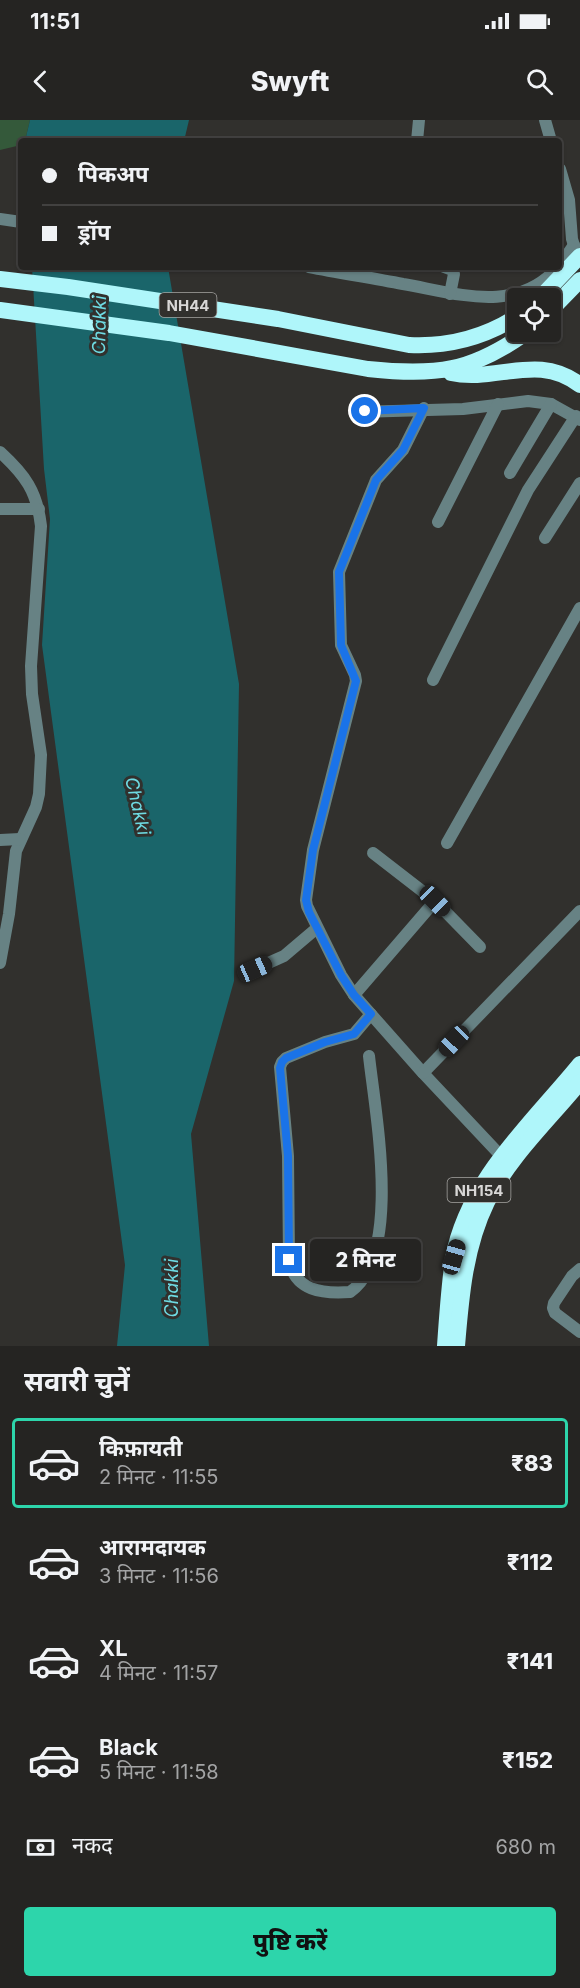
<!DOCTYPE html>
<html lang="hi">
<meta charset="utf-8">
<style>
:root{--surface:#252422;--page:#2d2c2a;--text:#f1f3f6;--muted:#a3a4a5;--line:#424140;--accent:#2dd5ab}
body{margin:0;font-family:Inter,"Noto Sans Devanagari",sans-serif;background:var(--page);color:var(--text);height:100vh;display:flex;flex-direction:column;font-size:22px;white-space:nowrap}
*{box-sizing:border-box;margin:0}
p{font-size:20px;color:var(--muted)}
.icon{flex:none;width:33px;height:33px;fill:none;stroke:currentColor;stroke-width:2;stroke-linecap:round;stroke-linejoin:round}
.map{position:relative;height:1226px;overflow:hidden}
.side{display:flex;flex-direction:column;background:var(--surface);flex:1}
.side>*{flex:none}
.guide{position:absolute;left:18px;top:18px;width:544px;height:132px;border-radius:6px;box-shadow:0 2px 4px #0004,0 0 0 2px var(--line);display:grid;align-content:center;height:132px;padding:0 24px;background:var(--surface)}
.buttons{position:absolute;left:507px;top:168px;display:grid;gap:12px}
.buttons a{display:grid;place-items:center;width:54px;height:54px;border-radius:6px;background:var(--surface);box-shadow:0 2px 4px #0004,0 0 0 2px var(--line);font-size:30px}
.end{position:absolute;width:27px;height:27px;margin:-14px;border:8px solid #1a73e8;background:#fff;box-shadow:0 0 0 3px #fff}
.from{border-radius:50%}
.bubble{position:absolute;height:42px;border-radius:6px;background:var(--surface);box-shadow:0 2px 4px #0004,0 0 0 2px var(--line);font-size:20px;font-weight:800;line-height:42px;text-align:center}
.car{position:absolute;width:18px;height:36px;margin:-18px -9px;border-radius:8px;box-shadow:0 0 4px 2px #0007;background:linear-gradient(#222 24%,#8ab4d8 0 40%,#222 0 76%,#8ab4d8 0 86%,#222 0)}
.guide b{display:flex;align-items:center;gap:21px;height:57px;font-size:22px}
.guide b+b{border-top:2px solid var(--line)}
.guide i{width:15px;height:15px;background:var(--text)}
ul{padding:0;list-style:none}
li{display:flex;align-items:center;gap:18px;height:90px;margin:0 12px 9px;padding:0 12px;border:3px solid transparent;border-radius:6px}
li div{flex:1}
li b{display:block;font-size:22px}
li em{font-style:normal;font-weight:800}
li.on{border-color:var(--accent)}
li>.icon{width:54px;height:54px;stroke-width:1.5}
h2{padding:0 24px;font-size:27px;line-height:72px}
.pay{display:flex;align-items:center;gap:15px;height:66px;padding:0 24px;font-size:22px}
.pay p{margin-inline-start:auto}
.primary-button{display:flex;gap:12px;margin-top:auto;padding:12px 24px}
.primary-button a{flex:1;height:69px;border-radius:6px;background:var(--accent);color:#111;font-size:24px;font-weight:800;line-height:69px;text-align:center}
.status{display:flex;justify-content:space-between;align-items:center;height:42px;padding:0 30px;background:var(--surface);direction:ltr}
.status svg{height:16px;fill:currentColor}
header{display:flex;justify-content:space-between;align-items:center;height:78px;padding:0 24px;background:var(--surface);font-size:27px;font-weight:800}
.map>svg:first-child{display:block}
.green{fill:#34593a}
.water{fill:#1a656a}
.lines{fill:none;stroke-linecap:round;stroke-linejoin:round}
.minor{stroke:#678284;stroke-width:12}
.highway{stroke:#aff6fa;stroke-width:16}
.route{stroke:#1a73e8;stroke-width:8}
.labels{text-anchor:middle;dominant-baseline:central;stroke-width:6;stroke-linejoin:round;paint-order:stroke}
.shield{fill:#31302d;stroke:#a6a5a3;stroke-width:1.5}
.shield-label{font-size:15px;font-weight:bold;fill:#d8d7d6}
.water-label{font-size:18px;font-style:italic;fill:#6edbe3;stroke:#31302d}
</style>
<div class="status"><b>11:51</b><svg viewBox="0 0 49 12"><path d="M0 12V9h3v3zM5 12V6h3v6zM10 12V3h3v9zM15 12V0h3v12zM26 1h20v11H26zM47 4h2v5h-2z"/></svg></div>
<header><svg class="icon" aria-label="back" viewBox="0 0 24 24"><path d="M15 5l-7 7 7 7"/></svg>Swyft<svg class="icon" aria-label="search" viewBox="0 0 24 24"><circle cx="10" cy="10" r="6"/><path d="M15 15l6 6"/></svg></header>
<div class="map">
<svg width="580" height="1226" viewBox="0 0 580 1226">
<rect width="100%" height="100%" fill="#31302d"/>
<!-- green -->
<polygon class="green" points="0,0 30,0 25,21 21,21 21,25 0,30"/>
<!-- water -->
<g class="water">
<polygon points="30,0 189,0 184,21 25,21"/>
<polygon points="32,147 168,147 239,564 234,861 191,1014 209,1226 117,1226 125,1145 42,525 50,399 44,349"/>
</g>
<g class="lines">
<!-- minor -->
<g class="minor">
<polyline points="545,0 551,21"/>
<polyline points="417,21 419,0"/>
<polyline points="560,49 569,80 572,119 578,138"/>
<polyline points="0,99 21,102"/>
<polyline points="560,145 574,125"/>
<path d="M309 147C340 153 372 158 403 164 456 173 517 195 558 147"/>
<polyline points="444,147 452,150 454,154 450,174"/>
<polyline points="424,288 403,330 376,360 339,452 341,525 355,555 356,561 313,730 306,780 307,786 341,855 354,875 423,953 502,1037"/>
<polyline points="358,292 463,289 528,281 551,284 580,300"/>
<path d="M0 332C25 355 37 371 41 406L31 546 32 574 41 635 39 674 36 687 16 731 9 794 0 843"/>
<polyline points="510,353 551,284"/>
<polyline points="0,389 39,389"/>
<polyline points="438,402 498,284"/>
<polyline points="545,418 580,363"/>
<polyline points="433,560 528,370 576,296"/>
<polyline points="0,720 20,719"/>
<polyline points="447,723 580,488"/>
<polyline points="435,781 480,827"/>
<polyline points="255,849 284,836 317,808"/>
<polyline points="354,875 435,781 373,733"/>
<path d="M369 936C375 992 403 1135 350 1172 322 1174 295 1171 289 1140L288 1036 280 947 282 942 286 938 325 922 354 914 371 894"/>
<polyline points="423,953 580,791"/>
<polyline points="580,1149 572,1156 554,1183 553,1188 555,1193 580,1212"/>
</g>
<!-- highway -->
<g class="highway">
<path d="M0 159 68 167 278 199 409 225C449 227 484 218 518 196"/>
<polyline points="540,178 580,136"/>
<path d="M0 190 169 213 368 249C436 256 471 252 527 212"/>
<polyline points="550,191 580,160"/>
<path d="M451 253C496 263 538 232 580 265"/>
<path d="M445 1226C447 1197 449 1167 453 1139 467 1060 532 1003 580 944"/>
<path d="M457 1226C461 1177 465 1127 487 1082 509 1037 548 1001 580 962"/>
</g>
</g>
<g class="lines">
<!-- route -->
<polyline class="route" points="289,1140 288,1036 280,948 282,942 286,938 325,922 354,914 371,894 354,875 341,855 309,792 306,780 313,730 356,561 341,525 339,452 376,360 403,330 424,288 365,291"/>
</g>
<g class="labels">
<!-- shield labels -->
<g class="shield">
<rect x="159.5" y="173" width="57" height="24" rx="4.5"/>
<rect x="447.5" y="1058" width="63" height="24" rx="4.5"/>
</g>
<g class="shield-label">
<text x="188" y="185">NH44</text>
<text x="479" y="1070">NH154</text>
</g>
<!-- water labels -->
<g class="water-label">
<text transform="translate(99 205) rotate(-89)">Chakki</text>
<text transform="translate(138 686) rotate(77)">Chakki</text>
<text transform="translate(171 1168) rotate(-90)">Chakki</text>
</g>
</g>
</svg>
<div class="buttons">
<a><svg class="icon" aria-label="locate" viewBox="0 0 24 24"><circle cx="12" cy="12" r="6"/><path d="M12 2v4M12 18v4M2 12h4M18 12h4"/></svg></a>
</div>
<i class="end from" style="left:365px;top:291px"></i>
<i class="end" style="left:289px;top:1140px"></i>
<div class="bubble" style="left:310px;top:1119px;width:111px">2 मिनट</div>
<i class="car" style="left:435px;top:781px;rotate:135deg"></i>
<i class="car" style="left:255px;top:849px;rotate:66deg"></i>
<i class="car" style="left:454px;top:921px;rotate:224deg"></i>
<i class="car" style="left:454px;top:1137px;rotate:16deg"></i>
<div class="guide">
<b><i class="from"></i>पिकअप</b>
<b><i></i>ड्रॉप</b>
</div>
</div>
<section class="side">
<h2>सवारी चुनें</h2>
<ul>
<li class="on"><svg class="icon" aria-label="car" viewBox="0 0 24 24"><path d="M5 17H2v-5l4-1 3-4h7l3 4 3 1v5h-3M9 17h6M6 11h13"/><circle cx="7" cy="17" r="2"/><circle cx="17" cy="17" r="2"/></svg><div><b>किफ़ायती</b><p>2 मिनट · 11:55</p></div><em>₹83</em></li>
<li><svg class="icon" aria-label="car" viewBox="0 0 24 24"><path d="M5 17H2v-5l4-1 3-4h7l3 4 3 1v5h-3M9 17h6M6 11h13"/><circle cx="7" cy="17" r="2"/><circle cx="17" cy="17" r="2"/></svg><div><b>आरामदायक</b><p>3 मिनट · 11:56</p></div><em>₹112</em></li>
<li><svg class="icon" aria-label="car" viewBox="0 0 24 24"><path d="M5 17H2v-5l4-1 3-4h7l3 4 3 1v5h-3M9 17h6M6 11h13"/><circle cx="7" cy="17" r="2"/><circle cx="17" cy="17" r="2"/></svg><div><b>XL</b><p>4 मिनट · 11:57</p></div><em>₹141</em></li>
<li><svg class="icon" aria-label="car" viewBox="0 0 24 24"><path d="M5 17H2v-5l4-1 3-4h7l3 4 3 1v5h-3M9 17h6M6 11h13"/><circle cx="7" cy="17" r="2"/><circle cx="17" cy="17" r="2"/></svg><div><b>Black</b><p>5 मिनट · 11:58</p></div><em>₹152</em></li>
</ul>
<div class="pay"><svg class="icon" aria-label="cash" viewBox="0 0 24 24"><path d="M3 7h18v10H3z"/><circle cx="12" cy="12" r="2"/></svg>नकद<p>680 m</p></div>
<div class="primary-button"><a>पुष्टि करें</a></div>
</section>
